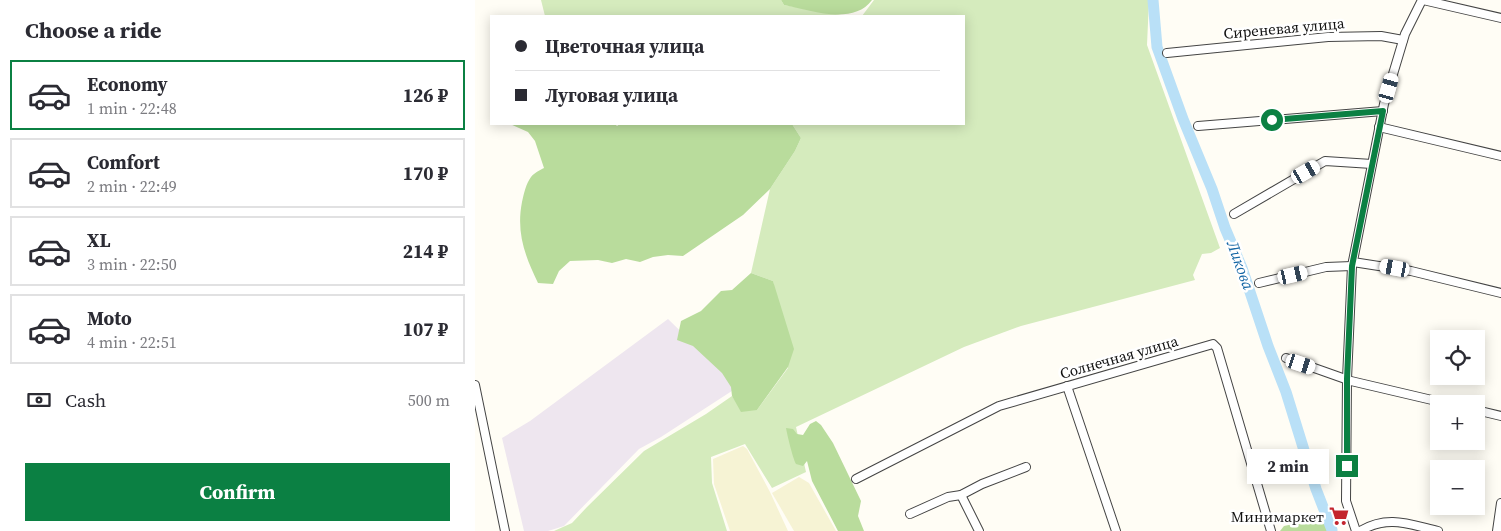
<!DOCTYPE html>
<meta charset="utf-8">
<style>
:root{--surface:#fff;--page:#f2f2f3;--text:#2b2b33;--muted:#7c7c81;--line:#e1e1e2;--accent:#0b8043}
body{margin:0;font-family:"Source Serif 4",serif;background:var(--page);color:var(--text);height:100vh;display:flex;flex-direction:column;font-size:19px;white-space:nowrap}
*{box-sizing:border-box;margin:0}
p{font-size:16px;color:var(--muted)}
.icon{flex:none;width:28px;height:28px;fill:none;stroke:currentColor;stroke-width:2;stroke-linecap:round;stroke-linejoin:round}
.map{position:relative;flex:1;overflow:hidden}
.drawer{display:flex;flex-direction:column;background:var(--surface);width:475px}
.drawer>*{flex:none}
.top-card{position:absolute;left:15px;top:15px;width:475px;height:110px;border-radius:0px;box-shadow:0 2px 12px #0003;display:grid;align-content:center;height:110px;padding:0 25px;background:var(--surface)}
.fabs{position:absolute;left:955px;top:330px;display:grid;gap:10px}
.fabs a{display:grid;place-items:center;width:55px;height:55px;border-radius:0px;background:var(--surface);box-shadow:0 2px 12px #0003;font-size:25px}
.end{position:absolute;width:22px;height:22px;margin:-11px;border:6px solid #0b8043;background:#fff;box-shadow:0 0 0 2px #fff}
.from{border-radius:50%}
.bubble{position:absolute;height:35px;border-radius:0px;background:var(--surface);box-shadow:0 2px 12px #0003;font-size:16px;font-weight:700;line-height:35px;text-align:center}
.car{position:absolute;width:15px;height:30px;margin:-15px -8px;border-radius:6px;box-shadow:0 0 4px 1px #0007;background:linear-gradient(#fff 24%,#345 0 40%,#fff 0 76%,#345 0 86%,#fff 0)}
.top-card b{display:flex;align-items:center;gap:18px;height:48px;font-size:19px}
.top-card b+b{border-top:1px solid var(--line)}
.top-card i{width:12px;height:12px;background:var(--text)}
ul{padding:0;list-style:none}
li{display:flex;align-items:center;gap:15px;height:70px;margin:0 10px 8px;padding:0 15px;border:2px solid var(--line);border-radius:0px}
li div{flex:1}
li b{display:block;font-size:19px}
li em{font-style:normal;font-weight:700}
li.active{border-color:var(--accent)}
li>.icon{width:45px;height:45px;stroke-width:1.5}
h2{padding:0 25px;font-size:22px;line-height:60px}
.pay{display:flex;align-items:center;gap:12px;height:55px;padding:0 25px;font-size:19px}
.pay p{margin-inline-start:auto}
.cta{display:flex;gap:10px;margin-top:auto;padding:10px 25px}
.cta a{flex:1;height:58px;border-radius:0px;background:var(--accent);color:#fff;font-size:20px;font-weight:700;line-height:58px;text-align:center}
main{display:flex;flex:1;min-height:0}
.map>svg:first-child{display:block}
.industrial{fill:#eee6ef}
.farmland{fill:#f6f3d4}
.green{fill:#d5ebbd}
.forest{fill:#b9dc9c}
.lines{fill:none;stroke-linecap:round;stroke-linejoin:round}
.river{stroke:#b9e0f7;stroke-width:11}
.minor-casing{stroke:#444;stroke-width:10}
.minor{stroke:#fff;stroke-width:8}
.route{stroke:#0b8043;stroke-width:6}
.labels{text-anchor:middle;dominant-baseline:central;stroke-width:5;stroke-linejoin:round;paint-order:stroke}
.street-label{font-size:15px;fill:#111;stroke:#fff}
.poi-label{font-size:15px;fill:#111;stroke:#fff;text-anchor:end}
.water-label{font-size:16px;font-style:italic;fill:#1768a6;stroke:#fff}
</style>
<main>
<section class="drawer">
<h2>Choose a ride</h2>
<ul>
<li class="active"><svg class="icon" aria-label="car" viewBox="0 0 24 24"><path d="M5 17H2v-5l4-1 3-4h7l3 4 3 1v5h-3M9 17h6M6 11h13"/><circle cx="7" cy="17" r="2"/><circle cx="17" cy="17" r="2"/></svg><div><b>Economy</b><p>1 min · 22:48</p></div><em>126 ₽</em></li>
<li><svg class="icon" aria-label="car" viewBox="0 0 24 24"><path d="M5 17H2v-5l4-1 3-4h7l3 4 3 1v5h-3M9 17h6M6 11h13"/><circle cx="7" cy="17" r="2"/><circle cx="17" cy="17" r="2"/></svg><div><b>Comfort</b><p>2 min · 22:49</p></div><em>170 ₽</em></li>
<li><svg class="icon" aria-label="car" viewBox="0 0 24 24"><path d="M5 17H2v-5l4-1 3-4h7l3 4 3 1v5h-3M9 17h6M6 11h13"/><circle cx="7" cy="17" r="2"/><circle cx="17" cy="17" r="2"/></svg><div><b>XL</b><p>3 min · 22:50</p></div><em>214 ₽</em></li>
<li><svg class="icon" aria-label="car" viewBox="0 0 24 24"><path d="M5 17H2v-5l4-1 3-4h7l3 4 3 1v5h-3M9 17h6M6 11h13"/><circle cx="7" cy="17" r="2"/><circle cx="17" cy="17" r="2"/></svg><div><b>Moto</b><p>4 min · 22:51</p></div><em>107 ₽</em></li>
</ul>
<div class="pay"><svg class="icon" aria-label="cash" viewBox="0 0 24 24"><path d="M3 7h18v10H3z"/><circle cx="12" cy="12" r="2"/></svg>Cash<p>500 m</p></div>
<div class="cta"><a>Confirm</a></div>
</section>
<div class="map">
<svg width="1026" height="531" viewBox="0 0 1026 531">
<rect width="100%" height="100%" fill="#fffdf5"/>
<!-- industrial -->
<polygon class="industrial" points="193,319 263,387 186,437 164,449 89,526 73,531 49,531 27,438 55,421"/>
<!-- farmland -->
<g class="farmland">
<polygon points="268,446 272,449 295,492 313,531 255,531 239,484 238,459"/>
<polygon points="324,477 334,483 361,531 319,531 297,493"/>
</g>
<!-- green -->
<g class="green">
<polygon points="66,0 306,0 309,5 372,16 70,16"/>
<polygon points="399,0 674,0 672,45 745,248 736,253 727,254 718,275 720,280 546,326 489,347 321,427 331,472 297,488 270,444 236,457 237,483 252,531 79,531 97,523 112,507 169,451 231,414 257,396 263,404 282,410 313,368 298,281 276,273 295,189 320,151 326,138 317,124 489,124 489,16 387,16"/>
</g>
<!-- forest -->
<g class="forest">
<path d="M306 0H397C378 26 335 10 309 5Z"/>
<path d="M35 124H140L142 126 145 124H317L326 138 320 151 295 189 268 215 208 256 193 255 178 257 165 262 151 259 137 263 123 260 95 261 84 271 78 284 63 283C50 256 41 233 47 202 49 193 51 184 56 177 59 173 65 170 69 168L60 141 53 132Z"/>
<polygon points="276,273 298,281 319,349 313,367 282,410 266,412 257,396 256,387 247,373 218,346 202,340 206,321 226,311 246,291 257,290"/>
<path d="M341 421 346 425 358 443 386 501 383 516 389 531H363L337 481 332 461 328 466 321 464C318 459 312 434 311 428L318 429 322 434 328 435 335 424Z"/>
<polygon points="842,519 848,520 853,525 853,531 805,531 809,526"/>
</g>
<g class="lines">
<!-- river -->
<polyline class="river" points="678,0 682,47 708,119 737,189 750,228 767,268 793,346 811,392 841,489 857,530"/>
<defs>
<g id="minor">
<polyline points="948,0 1026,18"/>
<polyline points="692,53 853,37 906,36 928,40"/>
<polyline points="723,126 908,111"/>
<polyline points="904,127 1026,156"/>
<polyline points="759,214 850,161 897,164"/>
<polyline points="878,262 936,271 1026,293"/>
<polyline points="784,283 851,267 877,266"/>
<polyline points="811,358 876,381 974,404"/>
<polyline points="0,385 30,531"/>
<polyline points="592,386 641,531"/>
<polyline points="1001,410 1026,416"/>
<polyline points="381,479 524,406 738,344 742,348 796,531"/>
<polyline points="486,495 504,531"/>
<polyline points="435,514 473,497 486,495 507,484 551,467"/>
<polyline points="881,531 871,501 872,379 877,266 909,104 930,34 947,0"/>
<path d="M885 531C913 515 933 524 963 531"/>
<polyline points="1022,531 1026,503"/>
</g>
</defs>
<!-- minor casing -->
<use href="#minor" class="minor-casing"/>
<!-- minor -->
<use href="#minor" class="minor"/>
</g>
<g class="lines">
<!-- route -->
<polyline class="route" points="797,120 908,111 877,266 872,379 872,466"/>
</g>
<!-- icons -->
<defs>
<symbol id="supermarket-bare" viewBox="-9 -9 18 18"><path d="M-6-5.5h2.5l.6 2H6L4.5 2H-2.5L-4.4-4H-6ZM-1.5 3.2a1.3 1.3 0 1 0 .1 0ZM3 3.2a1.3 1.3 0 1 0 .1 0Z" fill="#c4262e" stroke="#fff" stroke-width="2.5" paint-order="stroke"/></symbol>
</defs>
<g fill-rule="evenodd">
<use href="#supermarket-bare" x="850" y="502" width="28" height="28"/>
</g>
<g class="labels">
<!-- street labels -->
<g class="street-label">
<text transform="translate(809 28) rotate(-5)">Сиреневая улица</text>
<text transform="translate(644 357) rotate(-16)">Солнечная улица</text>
</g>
<!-- poi labels -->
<g class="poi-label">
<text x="849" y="516">Минимаркет</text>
</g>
<!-- water labels -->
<g class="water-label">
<text transform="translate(766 265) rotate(70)">Ликова</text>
</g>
</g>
</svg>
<div class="fabs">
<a><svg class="icon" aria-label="locate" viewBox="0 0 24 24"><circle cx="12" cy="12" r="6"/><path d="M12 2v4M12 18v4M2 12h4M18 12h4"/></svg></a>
<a>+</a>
<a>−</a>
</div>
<i class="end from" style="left:797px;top:120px"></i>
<i class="end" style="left:872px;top:466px"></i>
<div class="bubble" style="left:772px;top:449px;width:82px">2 min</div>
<i class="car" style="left:914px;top:88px;rotate:16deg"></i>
<i class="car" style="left:831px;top:172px;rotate:60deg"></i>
<i class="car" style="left:920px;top:268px;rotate:280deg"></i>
<i class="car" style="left:818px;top:275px;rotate:77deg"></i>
<i class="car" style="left:826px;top:364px;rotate:108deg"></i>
<div class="top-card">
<b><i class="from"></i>Цветочная улица</b>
<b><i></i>Луговая улица</b>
</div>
</div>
</main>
